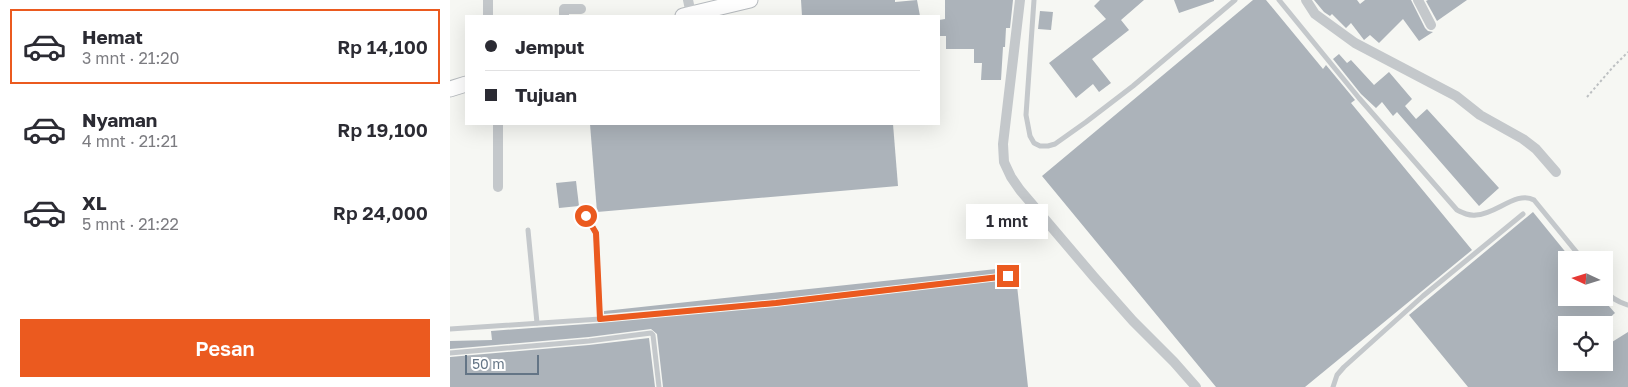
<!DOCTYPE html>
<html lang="id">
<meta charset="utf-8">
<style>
:root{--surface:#fff;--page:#f2f2f3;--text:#2b2b33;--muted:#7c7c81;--line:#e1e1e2;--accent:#eb5a1f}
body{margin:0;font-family:"Golos Text",sans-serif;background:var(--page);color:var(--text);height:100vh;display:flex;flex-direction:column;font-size:19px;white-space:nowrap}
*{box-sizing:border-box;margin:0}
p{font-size:16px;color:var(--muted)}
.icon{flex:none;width:28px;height:28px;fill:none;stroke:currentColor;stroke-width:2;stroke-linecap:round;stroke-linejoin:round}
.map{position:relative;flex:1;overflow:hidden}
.sheet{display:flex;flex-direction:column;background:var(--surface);width:450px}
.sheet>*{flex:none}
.guide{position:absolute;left:15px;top:15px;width:475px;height:110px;border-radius:0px;box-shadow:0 5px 20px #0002;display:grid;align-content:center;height:110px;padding:0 20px;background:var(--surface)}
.needle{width:32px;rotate:274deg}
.fabs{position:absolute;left:1108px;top:251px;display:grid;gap:10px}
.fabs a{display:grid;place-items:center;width:55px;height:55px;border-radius:0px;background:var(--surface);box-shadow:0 5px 20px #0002;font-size:25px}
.scale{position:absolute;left:15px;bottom:12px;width:74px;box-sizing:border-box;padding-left:5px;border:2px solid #647586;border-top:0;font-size:14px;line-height:18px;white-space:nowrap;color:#647586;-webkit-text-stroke:4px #fff;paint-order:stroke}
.end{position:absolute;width:22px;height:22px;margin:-11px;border:6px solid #eb5a1f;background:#fff;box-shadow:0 0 0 2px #fff}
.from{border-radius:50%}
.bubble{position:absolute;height:35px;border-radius:0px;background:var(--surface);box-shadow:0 5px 20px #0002;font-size:16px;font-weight:600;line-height:35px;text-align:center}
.guide b{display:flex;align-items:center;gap:18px;height:48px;font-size:19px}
.guide b+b{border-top:1px solid var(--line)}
.guide i{width:12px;height:12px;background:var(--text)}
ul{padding:9px 0 0;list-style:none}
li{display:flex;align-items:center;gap:15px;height:75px;margin:0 10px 8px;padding:0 10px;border:2px solid transparent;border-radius:0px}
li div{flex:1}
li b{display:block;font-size:19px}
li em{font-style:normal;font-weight:600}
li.active{border-color:var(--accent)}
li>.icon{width:45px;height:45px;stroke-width:1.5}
.button{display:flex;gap:10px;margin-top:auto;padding:10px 20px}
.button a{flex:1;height:58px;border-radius:0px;background:var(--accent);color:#fff;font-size:20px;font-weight:600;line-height:58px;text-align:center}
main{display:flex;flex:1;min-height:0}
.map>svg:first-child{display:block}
.building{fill:#acb3ba}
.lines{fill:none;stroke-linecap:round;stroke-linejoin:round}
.primary-casing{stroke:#b7bbbf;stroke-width:17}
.path{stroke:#bdc0c2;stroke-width:2;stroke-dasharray:2.5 2.5;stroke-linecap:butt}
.service{stroke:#c4c8cb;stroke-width:5}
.minor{stroke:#c4c8cb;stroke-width:10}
.primary{stroke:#fff;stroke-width:15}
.route{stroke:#eb5a1f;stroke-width:6}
</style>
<main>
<section class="sheet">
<ul>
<li class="active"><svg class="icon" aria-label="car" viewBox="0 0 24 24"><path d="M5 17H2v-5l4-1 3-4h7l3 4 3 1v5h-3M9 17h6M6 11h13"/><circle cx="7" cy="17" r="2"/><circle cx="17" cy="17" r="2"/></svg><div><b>Hemat</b><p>3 mnt · 21:20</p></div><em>Rp 14,100</em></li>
<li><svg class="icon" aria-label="car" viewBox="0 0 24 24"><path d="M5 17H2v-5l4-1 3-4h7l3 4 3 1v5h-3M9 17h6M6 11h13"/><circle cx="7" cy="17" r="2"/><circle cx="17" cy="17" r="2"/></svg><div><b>Nyaman</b><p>4 mnt · 21:21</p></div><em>Rp 19,100</em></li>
<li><svg class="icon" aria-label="car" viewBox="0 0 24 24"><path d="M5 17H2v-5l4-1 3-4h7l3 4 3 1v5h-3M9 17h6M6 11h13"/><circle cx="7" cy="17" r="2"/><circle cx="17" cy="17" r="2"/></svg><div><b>XL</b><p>5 mnt · 21:22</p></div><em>Rp 24,000</em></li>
</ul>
<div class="button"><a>Pesan</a></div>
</section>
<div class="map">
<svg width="1178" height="387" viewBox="0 0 1178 387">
<rect width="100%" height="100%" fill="#f6f7f3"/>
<!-- building -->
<g class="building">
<polygon points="351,0 445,0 445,2 467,0 470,16 352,16"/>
<polygon points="495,0 563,0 560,28 556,28 555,47 553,47 551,80 531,80 532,63 524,63 524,49 496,49 496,36 489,36 489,20 495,19"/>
<polygon points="650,0 694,0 671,20 679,30 642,59 661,83 649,92 643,84 626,98 599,63 656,19 644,6"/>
<polygon points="724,0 764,0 764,1 729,13"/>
<polygon points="803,0 816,0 873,69 876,65 905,100 901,103 1022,250 855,387 766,387 592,176"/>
<polygon points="864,0 907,0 910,4 915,0 961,0 975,28 978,31 983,32 969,41 953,19 929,43 920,35 914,40 901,23 896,28 882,14 880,16 874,12"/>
<polygon points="978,0 1017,0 987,21 976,1"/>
<polygon points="590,11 603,12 601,30 588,29"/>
<polygon points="889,54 897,63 901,60 924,85 939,72 962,99 955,106 966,119 977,109 1049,188 1029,206 947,112 943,116 932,102 926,108 911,94 883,59"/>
<polygon points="140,124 443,124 448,186 147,212"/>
<polygon points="126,181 129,206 109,208 106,183"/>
<polygon points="1083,212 1122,260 1116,260 1116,298 1152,298 1165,313 1151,325 1116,325 1116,370 1128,362 1154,362 1154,347 1178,332 1178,387 1018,387 959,315"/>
<polygon points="565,267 578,387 213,387 207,334 201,329 139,337 0,349 0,341 42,340 41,331 150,323 326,307 558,280 562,276 561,273 558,272 326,299 154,314 154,311"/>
<polygon points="199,338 205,387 0,387 0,357 139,345"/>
</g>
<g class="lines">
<defs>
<g id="primary">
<polyline points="233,16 300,0"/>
<polyline points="0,89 16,84"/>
</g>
</defs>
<!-- primary casing -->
<use href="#primary" class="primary-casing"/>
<!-- path -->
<polyline class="path" points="1137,97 1163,67 1178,52"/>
<!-- service -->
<g class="service">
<polyline points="584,0 576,115 580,136 584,143 590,146 598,146 605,144 636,122 683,86 785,0"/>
<path d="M829 0 909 98 1007 210C1013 213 1019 216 1026 215 1045 215 1067 190 1084 200L1133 260"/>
<polyline points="78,230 87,323"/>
<path d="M1154 289C1160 298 1168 302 1178 305"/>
<polyline points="150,319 326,303 558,276"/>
<polyline points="0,329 150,319 146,233 136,216"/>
<polyline points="0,353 139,341 201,333 203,335 209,387"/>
<polyline points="883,387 887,375 894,367 973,296 1073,214"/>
</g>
<!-- minor -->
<g class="minor">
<polyline points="238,0 241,14"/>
<polyline points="570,0 553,144 554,162 561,177 570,190 644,277 683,321 724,362 746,387"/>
<polyline points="856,0 865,14 905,43 1006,96 1030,115 1073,139 1086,149 1106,172"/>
<polyline points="968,0 981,25"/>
<polyline points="38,16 38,0"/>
<polyline points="114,16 114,9 131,9"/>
<polyline points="48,124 48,187"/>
</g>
<!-- primary -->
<use href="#primary" class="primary"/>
</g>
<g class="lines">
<!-- route -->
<polyline class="route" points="136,216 146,233 150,319 326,303 558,276"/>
</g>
</svg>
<div class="fabs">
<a><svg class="needle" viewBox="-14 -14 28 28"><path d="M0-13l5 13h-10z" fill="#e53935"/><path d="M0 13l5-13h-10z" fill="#7c7c81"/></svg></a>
<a><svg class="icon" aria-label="locate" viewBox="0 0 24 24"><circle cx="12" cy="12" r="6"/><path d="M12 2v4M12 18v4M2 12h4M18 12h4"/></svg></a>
</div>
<div class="scale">50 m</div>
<i class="end from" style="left:136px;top:216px"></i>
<i class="end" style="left:558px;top:276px"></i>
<div class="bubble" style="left:516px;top:204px;width:82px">1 mnt</div>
<div class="guide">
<b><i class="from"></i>Jemput</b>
<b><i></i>Tujuan</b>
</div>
</div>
</main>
